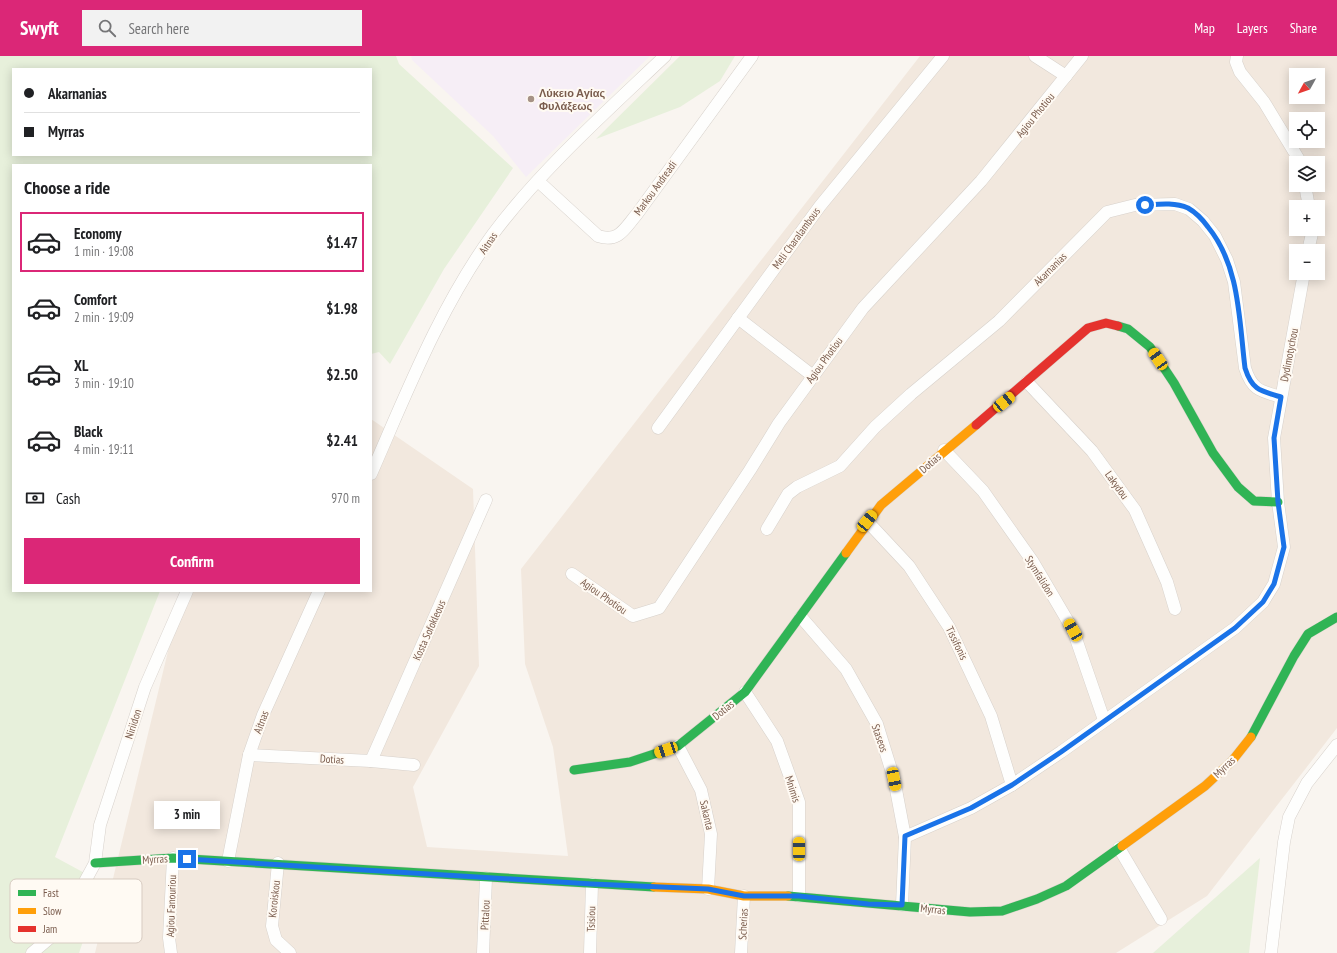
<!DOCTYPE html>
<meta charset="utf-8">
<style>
:root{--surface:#fff;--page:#f2f2f2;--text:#202124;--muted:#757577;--line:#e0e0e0;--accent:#db2777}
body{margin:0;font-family:"PT Sans Narrow",sans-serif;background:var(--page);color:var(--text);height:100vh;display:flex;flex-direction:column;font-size:15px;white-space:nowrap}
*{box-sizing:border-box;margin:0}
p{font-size:13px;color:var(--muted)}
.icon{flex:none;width:22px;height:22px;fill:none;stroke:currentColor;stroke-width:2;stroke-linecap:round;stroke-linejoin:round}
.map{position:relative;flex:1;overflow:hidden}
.sheet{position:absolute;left:12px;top:108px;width:360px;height:428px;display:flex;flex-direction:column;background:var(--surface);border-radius:0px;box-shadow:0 2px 10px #0003}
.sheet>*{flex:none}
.banner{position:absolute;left:12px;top:12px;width:360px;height:88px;border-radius:0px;box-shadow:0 2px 10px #0003;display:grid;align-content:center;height:88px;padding:0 12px;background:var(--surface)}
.needle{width:26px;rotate:230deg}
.tools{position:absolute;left:1289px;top:12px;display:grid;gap:8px}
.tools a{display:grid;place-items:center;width:36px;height:36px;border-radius:0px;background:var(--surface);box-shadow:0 2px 10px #0003;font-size:20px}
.end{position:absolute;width:18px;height:18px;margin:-9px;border:5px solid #1a73e8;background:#fff;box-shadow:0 0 0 2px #fff}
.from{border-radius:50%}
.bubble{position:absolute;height:28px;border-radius:0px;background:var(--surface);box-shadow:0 2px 10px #0003;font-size:13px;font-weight:700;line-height:28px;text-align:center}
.car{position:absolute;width:12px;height:24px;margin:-12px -6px;border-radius:5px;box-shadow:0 0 3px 1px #0007;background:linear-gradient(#f5c518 24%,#345 0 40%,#f5c518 0 76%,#345 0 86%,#f5c518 0)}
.banner b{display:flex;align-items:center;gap:14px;height:38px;font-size:15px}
.banner b+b{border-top:1px solid var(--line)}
.banner i{width:10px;height:10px;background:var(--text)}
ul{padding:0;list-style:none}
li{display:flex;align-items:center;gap:12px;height:60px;margin:0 8px 6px;padding:0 4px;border:2px solid transparent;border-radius:0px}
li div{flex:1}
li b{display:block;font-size:15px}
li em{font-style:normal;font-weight:700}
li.on{border-color:var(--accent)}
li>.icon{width:36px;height:36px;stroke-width:1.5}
h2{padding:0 12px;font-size:18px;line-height:48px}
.pay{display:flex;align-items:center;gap:10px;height:44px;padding:0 12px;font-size:15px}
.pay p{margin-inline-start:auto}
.button{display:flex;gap:8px;margin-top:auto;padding:8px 12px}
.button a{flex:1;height:46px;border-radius:0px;background:var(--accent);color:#fff;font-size:16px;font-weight:700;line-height:46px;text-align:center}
header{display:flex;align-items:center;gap:24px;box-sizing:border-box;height:56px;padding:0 20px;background:var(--accent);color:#fff}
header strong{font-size:19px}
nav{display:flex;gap:22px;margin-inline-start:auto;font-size:14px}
.search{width:280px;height:36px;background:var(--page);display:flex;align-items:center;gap:10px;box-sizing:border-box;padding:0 14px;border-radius:0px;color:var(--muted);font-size:15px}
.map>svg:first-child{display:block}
.residential{fill:#f2e8de;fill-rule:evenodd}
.education{fill:#f6eef6}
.green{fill:#e7f0db;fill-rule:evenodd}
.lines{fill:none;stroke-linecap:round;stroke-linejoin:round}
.street-casing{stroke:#d7d1cb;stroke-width:13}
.fast-casing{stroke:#d9d2cb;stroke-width:10}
.slow-casing{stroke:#d9d2cb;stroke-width:10}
.jam-casing{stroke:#d9d2cb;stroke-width:10}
.street{stroke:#fefefd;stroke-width:12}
.fast{stroke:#30b455;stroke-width:9}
.slow{stroke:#ff9f0a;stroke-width:9}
.jam{stroke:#e5322d;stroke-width:9}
.route{stroke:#1a73e8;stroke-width:5}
.poi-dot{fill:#a69286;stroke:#fffaf3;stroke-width:1.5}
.labels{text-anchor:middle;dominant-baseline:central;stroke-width:4;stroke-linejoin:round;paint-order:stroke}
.poi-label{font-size:11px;font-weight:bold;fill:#7a5c4d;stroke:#fffaf3;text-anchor:start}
.street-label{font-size:11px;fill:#7a5c4d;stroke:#fffaf3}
.key{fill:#fffaf3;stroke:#d7cbc1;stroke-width:1}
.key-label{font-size:11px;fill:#7a5c4d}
</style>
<header>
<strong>Swyft</strong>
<div class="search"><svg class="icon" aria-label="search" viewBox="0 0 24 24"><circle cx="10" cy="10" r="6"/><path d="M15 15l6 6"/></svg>Search here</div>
<nav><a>Map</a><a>Layers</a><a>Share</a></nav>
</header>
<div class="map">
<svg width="1337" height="897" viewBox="0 0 1337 897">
<rect width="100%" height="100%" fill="#f9f5f0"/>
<!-- residential -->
<path class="residential" d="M920 0H1337V672L1207 840 1116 897H95L170 587 194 535H371V363L473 433 479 610 413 731 427 791 568 800 553 691 525 608 521 513ZM1296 19H1318V41H1296ZM1296 63H1318V85H1296ZM1296 107H1318V129H1296ZM1296 151H1318V173H1296ZM1296 195H1318V217H1296Z"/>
<!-- education -->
<polygon class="education" points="411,0 650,0 526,121 493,80 412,4"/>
<!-- green -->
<g class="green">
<path d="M0 0H396L399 8 513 112 444 213 390 308 379 296 371 298V109H13V535H160L55 801 103 827 79 897H0ZM13 13H371V99H13Z"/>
<polygon points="680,0 735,0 720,25 680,51 596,83"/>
<polygon points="1260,802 1249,897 1152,897 1153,897"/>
</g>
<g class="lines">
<defs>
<g id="street">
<polyline points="1035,0 1066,20"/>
<polyline points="1237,0 1236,6 1240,16 1264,46 1301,107"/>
<path d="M538 125 598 180C619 187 625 172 637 158L752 0"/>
<polyline points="1305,129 1309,151"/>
<polyline points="1308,195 1313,173"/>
<polyline points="738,262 813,320"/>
<polyline points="1027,326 1092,395 1135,454 1167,526 1175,553"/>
<polyline points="658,372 820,150 943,0"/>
<polyline points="944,394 983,435 1033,506 1073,574 1104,664"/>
<path d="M371 418C407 336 440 251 493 178 540 115 607 55 665 0"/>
<polyline points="867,465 909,510 949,571 991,660 1012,729"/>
<path d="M767 473 788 438 797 431 840 410 875 371 911 338 999 265 1107 156 1135 149 1175 148 1189 153 1203 165 1215 180 1227 204 1234 226 1245 312C1252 334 1260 335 1281 341"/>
<polyline points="572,518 633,560 659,552 750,414 779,367 863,252 981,125 1082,0"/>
<polyline points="801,561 846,613 877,668 894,723 905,781 902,849"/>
<polyline points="745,636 777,685 799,746 799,840"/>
<polyline points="678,690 701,734 711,778 708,833"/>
<polyline points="249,699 371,705 414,709"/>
<polyline points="371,705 486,444"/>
<polyline points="905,781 971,752 1012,729 1061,696 1235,572 1263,546 1274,528 1284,491 1278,446 1274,382 1304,217"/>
<polyline points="1119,792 1161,863"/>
<polyline points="228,805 249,699 263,659 319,535"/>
<polyline points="278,807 272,870 276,884 290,897"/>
<polyline points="32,897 58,875 95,807 100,769 145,631 187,535"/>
<polyline points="171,897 169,882 173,802"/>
<polyline points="483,897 486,822"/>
<polyline points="590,897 592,828"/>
<polyline points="741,897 744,840"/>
<polyline points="1271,897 1284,786 1289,761 1307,727 1337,689"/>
</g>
<g id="fast">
<polyline points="1118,270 1128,273 1150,291 1174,327 1213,397 1238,431 1254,445 1278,446"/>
<polyline points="1251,681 1294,600 1308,578 1337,561"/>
<polyline points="574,714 630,706 678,690 745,636 846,497"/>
<polyline points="95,807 173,802 654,831"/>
<polyline points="788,840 970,856 1002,855 1037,843 1066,830 1122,790"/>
</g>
<g id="slow">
<polyline points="846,497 881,449 976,369"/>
<polyline points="1122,790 1205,730 1232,705 1251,681"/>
<polyline points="654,831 708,833 744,840 788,840"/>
</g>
<polyline id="jam" points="976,369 1088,272 1106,267 1118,270"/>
</defs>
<!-- street casing -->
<use href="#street" class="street-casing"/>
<!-- fast casing -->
<use href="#fast" class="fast-casing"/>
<!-- slow casing -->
<use href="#slow" class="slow-casing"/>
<!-- jam casing -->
<use href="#jam" class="jam-casing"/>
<!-- street -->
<use href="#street" class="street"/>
<!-- fast -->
<use href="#fast" class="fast"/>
<!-- slow -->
<use href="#slow" class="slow"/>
<!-- jam -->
<use href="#jam" class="jam"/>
</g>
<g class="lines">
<!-- route -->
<path class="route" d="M187 803 592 828 708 833 744 840H799L868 848 902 849 905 780 971 752 1012 729 1061 696 1235 572 1263 546 1274 528 1284 491 1278 446 1274 382 1281 341C1260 335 1252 334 1245 312 1239 264 1240 210 1208 171 1203 164 1195 156 1188 152 1175 146 1159 148 1145 149"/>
</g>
<!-- markers -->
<circle class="poi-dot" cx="531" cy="43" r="4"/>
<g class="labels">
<!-- poi labels -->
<g class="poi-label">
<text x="539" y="37">Λύκειο Αγίας<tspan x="539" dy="13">Φυλάξεως</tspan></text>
</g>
<!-- street labels -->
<g class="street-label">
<text transform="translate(1035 59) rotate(-51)">Agiou Photiou</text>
<text transform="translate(655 132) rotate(-54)">Markou Andreadi</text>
<text transform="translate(796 182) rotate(-54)">Meli Charalambous</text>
<text transform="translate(488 187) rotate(-56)">Aitnas</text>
<text transform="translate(1050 213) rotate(-45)">Akarnanias</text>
<text transform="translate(1289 299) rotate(-79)">Dydimotychou</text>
<text transform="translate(824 304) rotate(-54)">Agiou Photiou</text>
<text transform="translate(930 407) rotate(-41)">Dotias</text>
<text transform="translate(1117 429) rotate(54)">Lakydou</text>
<text transform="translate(1040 520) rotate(58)">Stymfalidon</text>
<text transform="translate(604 540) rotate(35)">Agiou Photiou</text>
<text transform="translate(429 574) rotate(-66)">Kosta Sofokleous</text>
<text transform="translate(957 587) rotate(64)">Tissifonis</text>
<text transform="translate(723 654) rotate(-39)">Dotias</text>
<text transform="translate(261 666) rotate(-69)">Aitnas</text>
<text transform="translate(133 668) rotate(-72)">Niriidon</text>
<text transform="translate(880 682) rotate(71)">Staseos</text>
<text transform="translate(332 703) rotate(3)">Dotias</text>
<text transform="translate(1224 711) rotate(-44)">Myrras</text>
<text transform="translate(793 733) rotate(72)">Mnimis</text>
<text transform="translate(707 759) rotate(77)">Sakanta</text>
<text transform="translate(155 803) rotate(-3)">Myrras</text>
<text transform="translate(274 843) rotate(-84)">Koroiskou</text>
<text transform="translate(171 850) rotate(-88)">Agiou Fanouriou</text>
<text transform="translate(933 853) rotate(6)">Myrras</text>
<text transform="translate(485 859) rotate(-87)">Pittalou</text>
<text transform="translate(591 863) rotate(-88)">Tsisiou</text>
<text transform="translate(743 868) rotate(-87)">Scherias</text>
</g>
</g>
<!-- legend -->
<rect x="10" y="823" width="132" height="64" rx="6" class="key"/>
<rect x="18" y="834" width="18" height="6" fill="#30b455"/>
<rect x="18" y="852" width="18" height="6" fill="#ff9f0a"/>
<rect x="18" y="870" width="18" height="6" fill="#e5322d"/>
<g class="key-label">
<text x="43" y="841">Fast</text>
<text x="43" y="859">Slow</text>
<text x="43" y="877">Jam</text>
</g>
</svg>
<div class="tools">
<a><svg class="needle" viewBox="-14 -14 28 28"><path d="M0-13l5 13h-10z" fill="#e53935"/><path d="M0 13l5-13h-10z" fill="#757577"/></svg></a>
<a><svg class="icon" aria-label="locate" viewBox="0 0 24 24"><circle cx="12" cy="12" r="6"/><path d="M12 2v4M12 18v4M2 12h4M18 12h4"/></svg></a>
<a><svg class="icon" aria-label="layers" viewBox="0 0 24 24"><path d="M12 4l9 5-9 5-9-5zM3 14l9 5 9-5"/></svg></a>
<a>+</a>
<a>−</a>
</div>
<i class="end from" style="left:1145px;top:149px"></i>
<i class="end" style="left:187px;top:803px"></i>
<div class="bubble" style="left:154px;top:745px;width:66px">3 min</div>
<i class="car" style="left:1158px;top:303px;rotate:326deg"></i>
<i class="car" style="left:1004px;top:346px;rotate:51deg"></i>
<i class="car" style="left:867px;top:465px;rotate:39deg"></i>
<i class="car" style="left:1073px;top:574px;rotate:330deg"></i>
<i class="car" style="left:666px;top:694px;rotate:251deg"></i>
<i class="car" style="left:894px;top:723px;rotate:169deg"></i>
<i class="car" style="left:799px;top:793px;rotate:0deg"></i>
<div class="banner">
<b><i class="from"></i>Akarnanias</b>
<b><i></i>Myrras</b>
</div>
<section class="sheet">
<h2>Choose a ride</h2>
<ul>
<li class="on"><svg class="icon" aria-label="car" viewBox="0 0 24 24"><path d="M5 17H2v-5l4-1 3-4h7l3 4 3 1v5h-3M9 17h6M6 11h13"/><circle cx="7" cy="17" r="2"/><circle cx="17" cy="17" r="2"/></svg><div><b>Economy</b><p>1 min · 19:08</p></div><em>$1.47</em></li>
<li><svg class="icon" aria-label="car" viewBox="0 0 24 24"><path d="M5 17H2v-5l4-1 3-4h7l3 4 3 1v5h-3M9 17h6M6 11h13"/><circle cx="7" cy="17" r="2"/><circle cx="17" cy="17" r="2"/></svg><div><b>Comfort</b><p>2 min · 19:09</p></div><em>$1.98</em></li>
<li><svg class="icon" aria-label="car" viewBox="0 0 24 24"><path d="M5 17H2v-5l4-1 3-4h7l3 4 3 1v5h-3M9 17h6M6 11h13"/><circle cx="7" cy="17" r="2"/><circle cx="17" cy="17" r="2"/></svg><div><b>XL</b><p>3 min · 19:10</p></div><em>$2.50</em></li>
<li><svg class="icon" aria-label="car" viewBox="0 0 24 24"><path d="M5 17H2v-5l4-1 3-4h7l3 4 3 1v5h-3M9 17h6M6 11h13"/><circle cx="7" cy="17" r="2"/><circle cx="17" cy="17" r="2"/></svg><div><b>Black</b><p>4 min · 19:11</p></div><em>$2.41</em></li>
</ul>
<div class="pay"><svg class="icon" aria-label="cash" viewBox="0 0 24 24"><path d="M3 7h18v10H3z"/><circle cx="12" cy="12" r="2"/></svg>Cash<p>970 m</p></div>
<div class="button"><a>Confirm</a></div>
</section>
</div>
